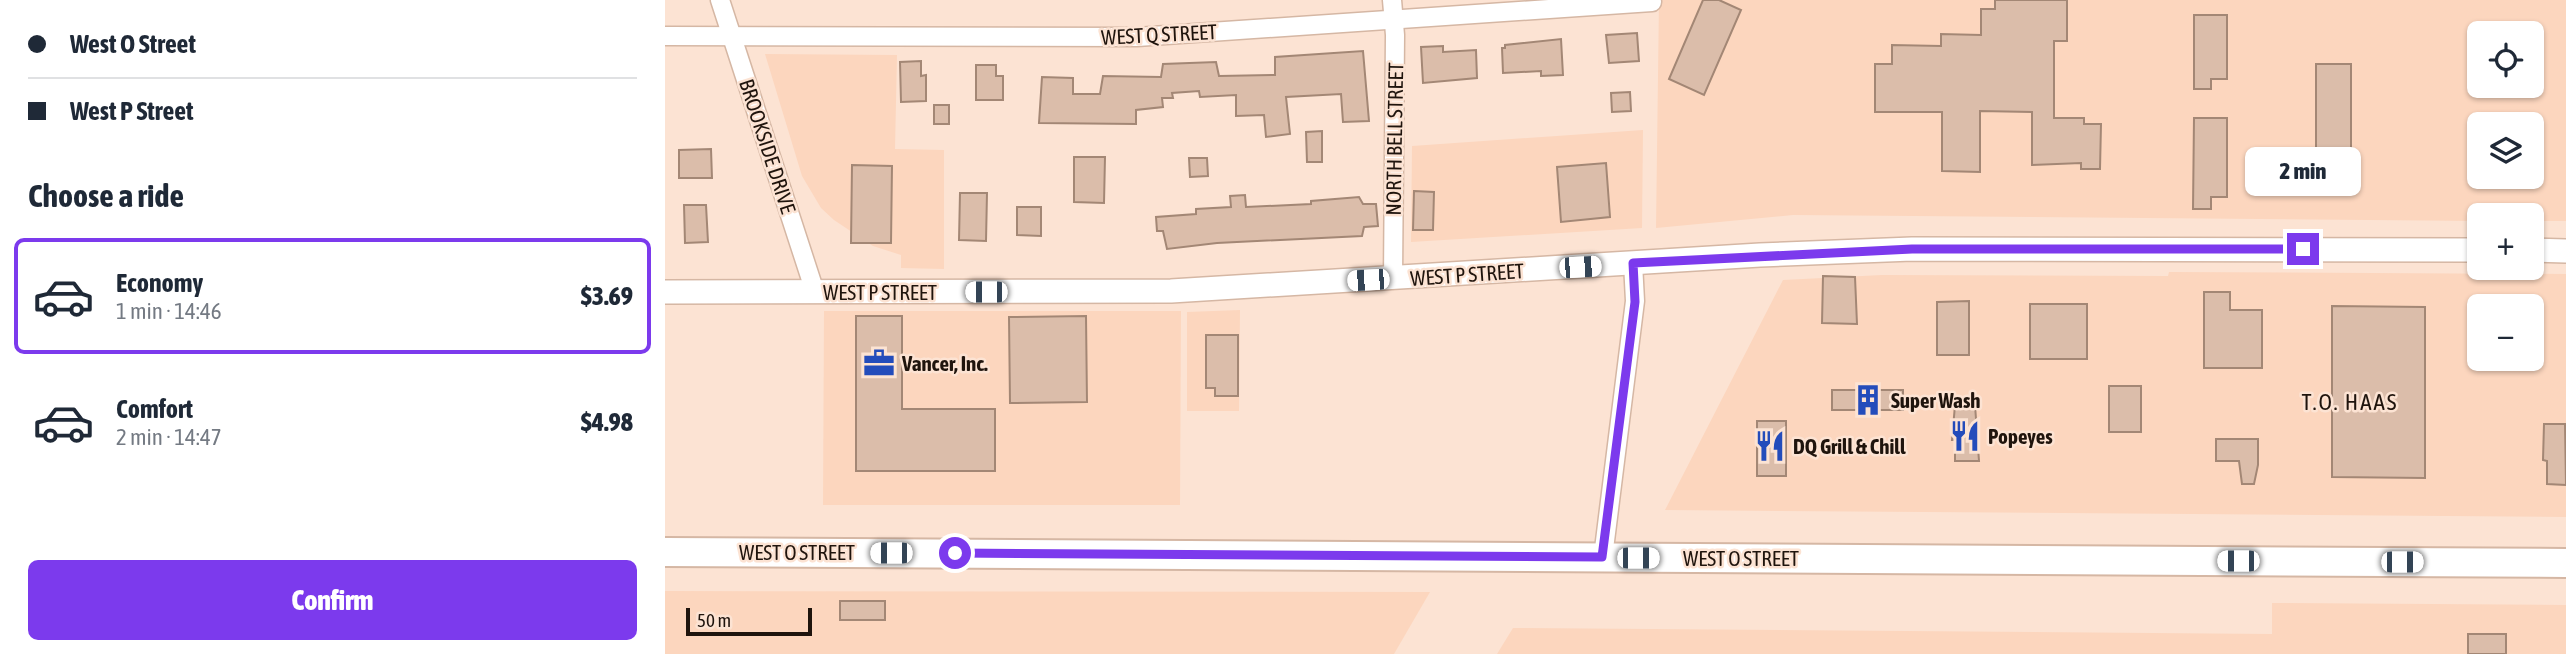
<!DOCTYPE html>
<meta charset="utf-8">
<style>
:root{--surface:#fff;--page:#f2f2f3;--text:#1f2937;--muted:#747a83;--line:#e0e1e3;--accent:#7c3aed}
body{margin:0;font-family:"Asap Condensed",sans-serif;background:var(--page);color:var(--text);height:100vh;display:flex;flex-direction:column;font-size:26px;white-space:nowrap}
*{box-sizing:border-box;margin:0}
p{font-size:23px;color:var(--muted)}
.icon{flex:none;width:38px;height:38px;fill:none;stroke:currentColor;stroke-width:2;stroke-linecap:round;stroke-linejoin:round}
.map{position:relative;flex:1;overflow:hidden}
.drawer{display:flex;flex-direction:column;background:var(--surface);width:665px}
.drawer>*{flex:none}
.guide{display:grid;align-content:center;height:154px;padding:0 28px;background:var(--surface)}
.buttons{position:absolute;left:1802px;top:21px;display:grid;gap:14px}
.buttons a{display:grid;place-items:center;width:77px;height:77px;border-radius:10px;background:var(--surface);box-shadow:0 2px 5px #0004;font-size:35px}
.scale{position:absolute;left:21px;bottom:18px;width:126px;box-sizing:border-box;padding-left:7px;border:4px solid #1f140d;border-top:0;font-size:19px;line-height:24px;white-space:nowrap;color:#1f140d;-webkit-text-stroke:5px #fce3d3;paint-order:stroke}
.end{position:absolute;width:32px;height:32px;margin:-16px;border:9px solid #7c3aed;background:#fff;box-shadow:0 0 0 4px #fff}
.from{border-radius:50%}
.bubble{position:absolute;height:49px;border-radius:10px;background:var(--surface);box-shadow:0 2px 5px #0004;font-size:23px;font-weight:800;line-height:49px;text-align:center}
.car{position:absolute;width:21px;height:42px;margin:-21px -10px;border-radius:9px;box-shadow:0 0 5px 2px #0007;background:linear-gradient(#fff 24%,#345 0 40%,#fff 0 76%,#345 0 86%,#fff 0)}
.guide b{display:flex;align-items:center;gap:24px;height:66px;font-size:26px}
.guide b+b{border-top:2px solid var(--line)}
.guide i{width:18px;height:18px;background:var(--text)}
ul{padding:0;list-style:none}
li{display:flex;align-items:center;gap:21px;height:116px;margin:0 14px 10px;padding:0 14px;border:4px solid transparent;border-radius:10px}
li div{flex:1}
li b{display:block;font-size:26px}
li em{font-style:normal;font-weight:800}
li.current{border-color:var(--accent)}
li>.icon{width:63px;height:63px;stroke-width:1.5}
h2{padding:0 28px;font-size:32px;line-height:84px}
.button{display:flex;gap:14px;margin-top:auto;padding:14px 28px}
.button a{flex:1;height:80px;border-radius:10px;background:var(--accent);color:#fff;font-size:28px;font-weight:800;line-height:80px;text-align:center}
main{display:flex;flex:1;min-height:0}
.map>svg:first-child{display:block}
.built{fill:#fcd6be;fill-rule:evenodd}
.building{fill:#dbbdaa;stroke:#a38775;stroke-width:2}
.lines{fill:none;stroke-linecap:round;stroke-linejoin:round}
.minor-casing{stroke:#d5b7a4;stroke-width:21}
.tertiary-casing{stroke:#d5b7a4;stroke-width:26}
.primary-casing{stroke:#d5b7a4;stroke-width:32}
.minor{stroke:#fff;stroke-width:18}
.tertiary{stroke:#fff;stroke-width:23}
.primary{stroke:#fff;stroke-width:28}
.route{stroke:#7c3aed;stroke-width:9}
.labels{text-anchor:middle;dominant-baseline:central;stroke-width:5;stroke-linejoin:round;paint-order:stroke}
.street-label{font-size:21px;fill:#1f140d;stroke:#fce3d3}
.poi-label{font-size:21px;font-weight:bold;fill:#1f140d;stroke:#fce3d3;text-anchor:start}
.neighbourhood-label{font-size:23px;letter-spacing:2px;fill:#1f140d;stroke:#fce3d3}
</style>
<main>
<section class="drawer">
<div class="guide">
<b><i class="from"></i>West O Street</b>
<b><i></i>West P Street</b>
</div>
<h2>Choose a ride</h2>
<ul>
<li class="current"><svg class="icon" aria-label="car" viewBox="0 0 24 24"><path d="M5 17H2v-5l4-1 3-4h7l3 4 3 1v5h-3M9 17h6M6 11h13"/><circle cx="7" cy="17" r="2"/><circle cx="17" cy="17" r="2"/></svg><div><b>Economy</b><p>1 min · 14:46</p></div><em>$3.69</em></li>
<li><svg class="icon" aria-label="car" viewBox="0 0 24 24"><path d="M5 17H2v-5l4-1 3-4h7l3 4 3 1v5h-3M9 17h6M6 11h13"/><circle cx="7" cy="17" r="2"/><circle cx="17" cy="17" r="2"/></svg><div><b>Comfort</b><p>2 min · 14:47</p></div><em>$4.98</em></li>
</ul>
<div class="button"><a>Confirm</a></div>
</section>
<div class="map">
<svg width="1901" height="654" viewBox="0 0 1901 654">
<rect width="100%" height="100%" fill="#fce3d3"/>
<!-- built -->
<g class="built">
<path d="M994 0H1901V221H1867V215H1815V221L1128 215 991 228ZM1815 33H1867V86H1815ZM1815 124H1867V177H1815Z"/>
<polygon points="100,54 232,55 230,149 279,150 279,269 236,268 236,255 208,246 169,220 156,208 137,176"/>
<polygon points="978,130 977,228 746,242 747,146"/>
<path d="M1504 272 1901 274V517L1000 510 1118 280 1217 275 1503 276ZM1815 306H1867V359H1815Z"/>
<polygon points="575,310 574,411 522,411 522,312"/>
<polygon points="159,311 516,311 515,505 158,505"/>
<polygon points="0,591 765,592 729,654 0,654"/>
<polygon points="1607,603 1901,605 1901,654 832,654 848,628 1607,634"/>
</g>
<!-- building -->
<g class="building">
<polygon points="1038,0 1054,0 1076,10 1039,95 1004,79"/>
<polygon points="1330,0 1402,0 1402,41 1389,41 1389,118 1419,118 1419,124 1436,124 1435,169 1416,169 1416,163 1367,165 1367,112 1315,111 1315,172 1277,171 1277,112 1210,112 1210,64 1227,64 1227,45 1276,46 1276,34 1316,35 1316,9 1330,9"/>
<polygon points="1529,15 1562,15 1562,79 1546,79 1546,89 1529,89"/>
<polygon points="972,33 974,61 944,63 941,35"/>
<polygon points="896,39 898,75 876,76 876,71 838,73 837,48 840,48 840,45"/>
<polygon points="778,46 778,52 811,50 812,78 758,83 756,47"/>
<polygon points="698,51 704,121 678,122 676,94 621,97 625,134 601,137 599,115 571,116 571,95 535,97 534,91 507,93 508,98 497,98 498,107 471,110 471,124 374,123 377,77 408,78 408,94 435,94 438,76 496,77 498,64 551,62 554,76 610,75 610,57"/>
<polygon points="256,61 256,76 261,75 261,101 236,102 235,62"/>
<polygon points="1651,64 1686,64 1686,166 1681,166 1681,187 1651,187"/>
<polygon points="311,65 331,65 331,76 338,76 338,100 311,100"/>
<polygon points="965,92 966,111 947,112 946,93"/>
<rect x="269" y="105" width="15" height="19"/>
<polygon points="1529,118 1562,118 1562,197 1546,197 1546,209 1528,209"/>
<polygon points="657,131 657,162 642,162 641,132"/>
<polygon points="46,149 47,178 14,178 14,150"/>
<polygon points="409,157 440,157 439,203 409,202"/>
<polygon points="524,158 542,158 543,176 525,177"/>
<polygon points="941,163 945,217 896,222 892,167"/>
<polygon points="187,165 227,166 226,243 186,243"/>
<polygon points="749,191 769,192 768,230 748,230"/>
<polygon points="295,193 322,193 321,241 294,240"/>
<polygon points="580,195 581,207 646,204 646,201 694,197 698,204 711,204 713,226 699,227 697,236 552,243 502,249 498,231 492,231 491,217 531,214 531,209 566,207 565,196"/>
<polygon points="19,205 41,205 43,242 20,243"/>
<polygon points="352,207 376,207 376,236 352,235"/>
<polygon points="1158,276 1190,277 1192,324 1157,323"/>
<polygon points="1539,292 1565,292 1565,310 1597,310 1597,368 1539,368"/>
<polygon points="1304,301 1304,355 1272,355 1272,302"/>
<rect x="1365" y="304" width="57" height="55"/>
<polygon points="1667,306 1760,307 1760,478 1667,477"/>
<polygon points="191,316 237,316 237,409 330,409 330,471 191,471"/>
<polygon points="421,316 422,402 345,403 344,317"/>
<polygon points="541,335 573,335 573,396 550,396 550,388 541,388"/>
<rect x="1444" y="386" width="32" height="46"/>
<rect x="1167" y="390" width="71" height="20"/>
<polygon points="1290,405 1310,405 1314,461 1290,461 1290,440 1287,440"/>
<rect x="1092" y="421" width="29" height="55"/>
<polygon points="1879,424 1900,424 1901,485 1882,484 1882,461 1878,460"/>
<polygon points="1551,439 1593,439 1593,465 1589,484 1577,484 1574,461 1551,461"/>
<rect x="175" y="601" width="45" height="19"/>
<rect x="1803" y="634" width="38" height="20"/>
</g>
<g class="lines">
<defs>
<g id="minor">
<polyline points="55,0 150,292"/>
<polyline points="727,0 730,35 728,278"/>
<polyline points="0,36 472,37 987,2"/>
<polyline points="938,557 970,301 968,263"/>
</g>
<g id="tertiary">
<polyline points="1867,250 1901,251"/>
<polyline points="0,292 506,291 1095,255 1247,249 1815,250"/>
</g>
<polyline id="primary" points="0,552 1901,563"/>
</defs>
<!-- minor casing -->
<use href="#minor" class="minor-casing"/>
<!-- tertiary casing -->
<use href="#tertiary" class="tertiary-casing"/>
<!-- primary casing -->
<use href="#primary" class="primary-casing"/>
<!-- minor -->
<use href="#minor" class="minor"/>
<!-- tertiary -->
<use href="#tertiary" class="tertiary"/>
<!-- primary -->
<use href="#primary" class="primary"/>
</g>
<g class="lines">
<!-- route -->
<polyline class="route" points="290,553 937,557 970,302 968,263 1247,249 1638,249"/>
</g>
<!-- icons -->
<defs>
<symbol id="office-bare" viewBox="-9 -9 18 18"><path d="M-6-3h4V-5.5h4V-3h4V5H-6ZM-1-4.5V-3h2v-1.5ZM-6 0V1H6V0Z" fill="#234cbb" stroke="#fce3d3" stroke-width="2.5" paint-order="stroke"/></symbol>
<symbol id="building-bare" viewBox="-9 -9 18 18"><path d="M-4-6H4V6H1V3H-1V6H-4ZM-2.5-4.3h1.7v1.8h-1.7ZM.8-4.3h1.7v1.8H.8ZM-2.5-1h1.7V.8h-1.7ZM.8-1h1.7V.8H.8Z" fill="#234cbb" stroke="#fce3d3" stroke-width="2.5" paint-order="stroke"/></symbol>
<symbol id="restaurant-bare" viewBox="-9 -9 18 18"><path d="M-5-6h1v4h1v-4h1v4h1v-4h1v5L-1.5 .5V6h-2V.5L-5-1ZM5-6V6H3V1.5H1.5Q1.5-4 5-6Z" fill="#234cbb" stroke="#fce3d3" stroke-width="2.5" paint-order="stroke"/></symbol>
</defs>
<g fill-rule="evenodd">
<use href="#office-bare" x="192" y="341" width="44" height="44"/>
<use href="#building-bare" x="1181" y="378" width="44" height="44"/>
<use href="#restaurant-bare" x="1278" y="414" width="44" height="44"/>
<use href="#restaurant-bare" x="1083" y="424" width="44" height="44"/>
</g>
<g class="labels">
<!-- street labels -->
<g class="street-label">
<text transform="translate(494 34) rotate(-3)">WEST Q STREET</text>
<text transform="translate(729 139) rotate(-89)">NORTH BELL STREET</text>
<text transform="translate(103 146) rotate(72)">BROOKSIDE DRIVE</text>
<text transform="translate(802 274) rotate(-4)">WEST P STREET</text>
<text x="215" y="292">WEST P STREET</text>
<text x="132" y="552">WEST O STREET</text>
<text x="1076" y="558">WEST O STREET</text>
</g>
<!-- poi labels -->
<g class="poi-label">
<text x="237" y="363">Vancer, Inc.</text>
<text x="1226" y="400">Super Wash</text>
<text x="1323" y="436">Popeyes</text>
<text x="1128" y="446">DQ Grill &amp; Chill</text>
</g>
<!-- neighbourhood labels -->
<g class="neighbourhood-label">
<text x="1685" y="402">T.O. HAAS</text>
</g>
</g>
</svg>
<div class="buttons">
<a><svg class="icon" aria-label="locate" viewBox="0 0 24 24"><circle cx="12" cy="12" r="6"/><path d="M12 2v4M12 18v4M2 12h4M18 12h4"/></svg></a>
<a><svg class="icon" aria-label="layers" viewBox="0 0 24 24"><path d="M12 4l9 5-9 5-9-5zM3 14l9 5 9-5"/></svg></a>
<a>+</a>
<a>−</a>
</div>
<div class="scale">50 m</div>
<i class="end from" style="left:290px;top:553px"></i>
<i class="end" style="left:1638px;top:249px"></i>
<div class="bubble" style="left:1580px;top:147px;width:116px">2 min</div>
<i class="car" style="left:915px;top:267px;rotate:87deg"></i>
<i class="car" style="left:703px;top:280px;rotate:267deg"></i>
<i class="car" style="left:321px;top:292px;rotate:270deg"></i>
<i class="car" style="left:226px;top:553px;rotate:270deg"></i>
<i class="car" style="left:973px;top:558px;rotate:90deg"></i>
<i class="car" style="left:1573px;top:561px;rotate:270deg"></i>
<i class="car" style="left:1737px;top:562px;rotate:90deg"></i>
</div>
</main>
